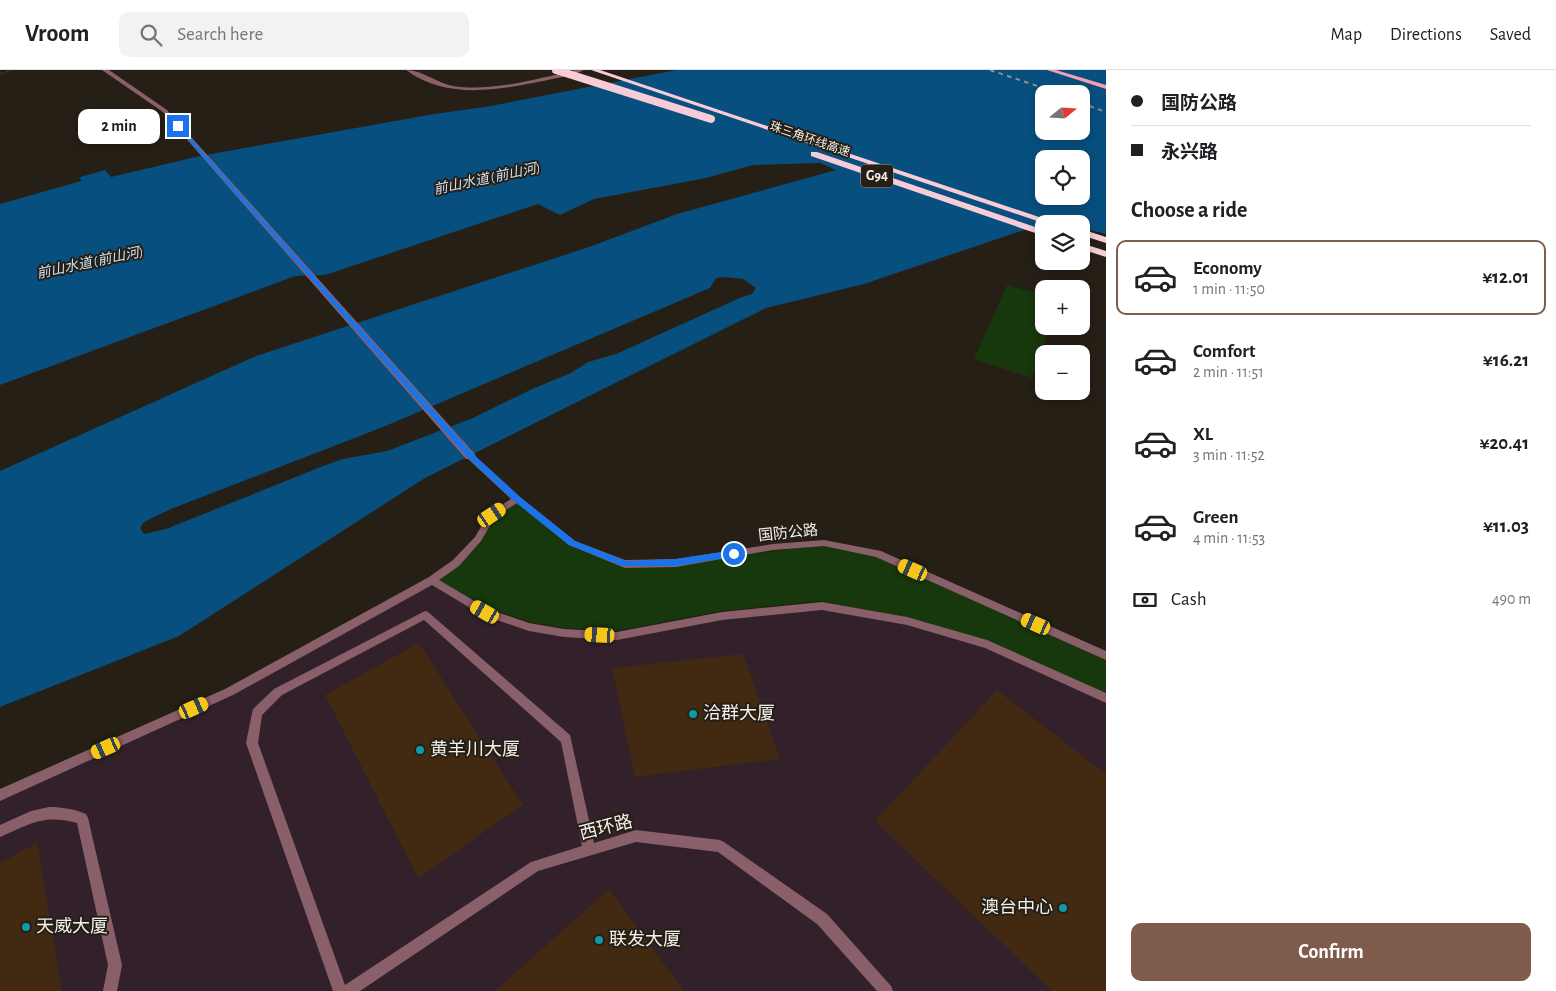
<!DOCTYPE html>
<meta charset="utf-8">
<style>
:root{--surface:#fff;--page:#f2f2f2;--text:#202124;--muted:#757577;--line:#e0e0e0;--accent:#7e5b4b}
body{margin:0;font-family:"Alegreya Sans","Noto Sans SC",sans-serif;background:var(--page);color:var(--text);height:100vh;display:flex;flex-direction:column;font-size:19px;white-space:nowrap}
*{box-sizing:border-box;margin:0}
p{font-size:16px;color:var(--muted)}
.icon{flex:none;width:28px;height:28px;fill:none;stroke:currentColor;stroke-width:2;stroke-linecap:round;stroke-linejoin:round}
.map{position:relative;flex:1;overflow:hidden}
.sheet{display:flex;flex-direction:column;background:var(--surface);width:450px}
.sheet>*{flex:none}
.banner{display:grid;align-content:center;height:110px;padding:0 25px;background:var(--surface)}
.needle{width:32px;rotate:72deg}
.buttons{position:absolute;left:1035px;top:15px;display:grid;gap:10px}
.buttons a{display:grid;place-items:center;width:55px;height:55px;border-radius:10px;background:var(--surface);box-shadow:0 2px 8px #0003;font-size:25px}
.end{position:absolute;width:22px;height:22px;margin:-11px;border:6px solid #1a73e8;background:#fff;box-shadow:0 0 0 2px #fff}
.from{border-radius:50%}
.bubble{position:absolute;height:35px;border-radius:10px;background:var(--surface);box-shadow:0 2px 8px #0003;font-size:16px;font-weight:700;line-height:35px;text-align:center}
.car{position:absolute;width:15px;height:30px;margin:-15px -8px;border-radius:6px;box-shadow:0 0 4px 1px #0007;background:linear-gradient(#f5c518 24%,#345 0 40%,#f5c518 0 76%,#345 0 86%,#f5c518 0)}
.banner b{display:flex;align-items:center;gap:18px;height:48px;font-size:19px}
.banner b+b{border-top:1px solid var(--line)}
.banner i{width:12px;height:12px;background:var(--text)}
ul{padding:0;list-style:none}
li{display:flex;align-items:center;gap:15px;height:75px;margin:0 10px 8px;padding:0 15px;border:2px solid transparent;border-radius:10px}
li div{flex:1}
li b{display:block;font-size:19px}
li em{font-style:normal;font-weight:700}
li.on{border-color:var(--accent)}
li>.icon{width:45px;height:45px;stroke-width:1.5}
h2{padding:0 25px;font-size:22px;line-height:60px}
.pay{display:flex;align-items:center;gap:12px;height:55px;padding:0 25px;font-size:19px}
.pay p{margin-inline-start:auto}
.button{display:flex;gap:10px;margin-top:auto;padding:10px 25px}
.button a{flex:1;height:58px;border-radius:10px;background:var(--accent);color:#fff;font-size:20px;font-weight:700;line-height:58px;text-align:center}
header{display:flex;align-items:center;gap:30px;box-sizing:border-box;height:70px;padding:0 25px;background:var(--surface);border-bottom:1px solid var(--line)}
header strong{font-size:24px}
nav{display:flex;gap:28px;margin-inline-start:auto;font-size:18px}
.search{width:350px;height:45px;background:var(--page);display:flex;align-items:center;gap:12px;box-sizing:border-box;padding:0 18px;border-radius:10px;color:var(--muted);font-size:19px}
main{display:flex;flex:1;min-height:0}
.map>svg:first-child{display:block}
.industrial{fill:#32212a}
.green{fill:#17370c}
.water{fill:#074f7e;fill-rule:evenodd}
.building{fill:#412912}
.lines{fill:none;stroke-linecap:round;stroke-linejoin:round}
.path{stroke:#847f77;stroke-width:1;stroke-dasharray:0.5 2;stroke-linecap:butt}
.lane{fill:#895f69;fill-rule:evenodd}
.street{fill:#895f69;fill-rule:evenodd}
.primary{fill:#f59db3;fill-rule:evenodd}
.highway{fill:#f8ccd6;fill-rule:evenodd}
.rail{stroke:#948f88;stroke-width:2;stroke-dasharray:4.5 4.5;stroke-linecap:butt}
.highway-bridge{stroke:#f8ccd6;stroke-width:8}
.route{fill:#1a73e8}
.culture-dot{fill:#0f9aa8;stroke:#251f15;stroke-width:2}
.labels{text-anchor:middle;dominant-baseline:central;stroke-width:4;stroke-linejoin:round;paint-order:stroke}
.far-street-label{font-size:12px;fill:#f4f0ea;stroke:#251f15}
.shield{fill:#251f15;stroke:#b6b1aa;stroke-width:1}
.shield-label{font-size:14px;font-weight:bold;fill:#f4f0ea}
.far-water-label{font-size:14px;font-style:italic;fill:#cde0f1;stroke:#251f15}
.street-label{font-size:15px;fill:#f4f0ea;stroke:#251f15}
.near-poi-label{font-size:18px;fill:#f4f0ea;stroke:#251f15;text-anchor:start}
.near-street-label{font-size:18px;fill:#f4f0ea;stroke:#251f15}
</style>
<header>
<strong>Vroom</strong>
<div class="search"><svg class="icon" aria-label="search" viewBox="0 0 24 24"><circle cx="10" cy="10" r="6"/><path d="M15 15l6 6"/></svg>Search here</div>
<nav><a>Map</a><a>Directions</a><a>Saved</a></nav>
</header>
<main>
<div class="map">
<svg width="1106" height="921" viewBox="0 0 1106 921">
<rect width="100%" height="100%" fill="#251f15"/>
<!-- industrial -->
<polygon class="industrial" points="432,510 485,542 529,557 617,566 722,546 822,536 907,551 987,574 1106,628 1106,921 0,921 0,725 229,622"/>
<!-- green -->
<g class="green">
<polygon points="1007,215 1044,225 1044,256 1050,256 1032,308 974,289"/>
<polygon points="516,432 571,475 625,496 676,495 824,474 878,485 1106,588 1106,624 986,570 906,547 820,531 721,541 616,561 565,558 530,552 486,537 437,510 494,448"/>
</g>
<!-- water -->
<path class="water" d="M677 0H1106V164L1081 158V154H1044V157H1033L864 214 766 238 425 408 179 566 0 637V401L256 286 589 177 677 144 836 100 820 93 753 95 706 108 594 129 560 145 538 134 325 205 295 206 0 315V134L81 111 80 107 105 100 111 107 200 86 434 44 485 37ZM1044 24H1081V61H1044ZM1044 89H1081V126H1044ZM724 207 743 209 756 218 752 224 742 227 616 284 588 292 571 303 532 319 473 348 387 381 343 389 323 396 166 459 144 464 140 458 144 452 171 439 383 357 710 218 716 208Z"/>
<!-- building -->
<g class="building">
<polygon points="419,573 523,735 418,808 325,625"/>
<polygon points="743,584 780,689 635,707 612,598"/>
<polygon points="997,620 1106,704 1106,921 1052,921 875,751"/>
<polygon points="37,773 62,921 0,921 0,793"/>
<polygon points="609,819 684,921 495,921"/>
</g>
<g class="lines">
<!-- path -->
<polyline class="path" points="0,4 12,0"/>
<!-- lane -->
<g class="lane">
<polygon points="470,383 473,384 520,427 575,471 625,490 676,489 773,474 824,470 881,481 1106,581 1106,590 876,487 824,476 773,480 676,497 625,498 569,475 517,433 495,447 481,471 459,496 439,510 488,539 529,553 564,559 617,562 722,542 822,532 907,547 987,570 1106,623 1106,633 985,578 907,555 822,540 722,550 617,570 564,567 529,561 482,545 432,515 233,625 0,731 0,719 225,619 429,507 453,490 475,467 489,443 511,429 467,388 466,386 467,384"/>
<path d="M425 541 428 542 570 665 594 773 636 760 720 770 724 772 827 844 891 916 893 921H877L817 854 718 782 636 772 538 801 360 921H333L246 673 252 643 253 639 274 619ZM424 550 561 672 582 776 531 792 345 915 258 673 262 645 282 625Z"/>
<path d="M49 737C62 737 74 739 86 744L88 748 122 895 117 921H103L108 895 77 753C43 744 30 754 0 767V755L31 741Z"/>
</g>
<!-- street -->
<g class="street">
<polygon points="102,0 109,0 167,40 474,383 476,386 474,389 466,389 163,42"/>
<path d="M406 0C422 0 437 13 453 16 492 22 537 9 575 0H584C573 6 556 8 543 11 498 20 446 30 406 0Z"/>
</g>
<!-- primary -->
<polygon class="primary" points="1047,0 1056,0 1106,15 1106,19"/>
<!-- highway -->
<g class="highway">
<polygon points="591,0 600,0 1060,154 1046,154"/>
<polygon points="811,82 817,82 1044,160 1044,166 811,86"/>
<polygon points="1081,159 1106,167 1106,173 1081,165"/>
<polygon points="1081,173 1106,181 1106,187 1081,179"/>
</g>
<!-- rail -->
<g class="rail">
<polyline points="990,0 1061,24"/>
<polyline points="1081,33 1106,42"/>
</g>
<!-- highway-bridge -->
<polyline class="highway-bridge" points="556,0 711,49"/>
</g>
<!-- route -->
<polygon class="route" points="179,55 473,384 520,427 575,471 626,491 676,489 734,480 739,484 737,486 676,496 622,496 569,475 514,431 468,388 176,56"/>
<!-- markers -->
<g class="culture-dot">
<circle cx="693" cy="644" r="5"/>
<circle cx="420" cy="680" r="5"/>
<circle cx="1063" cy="838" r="5"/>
<circle cx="26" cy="857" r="5"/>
<circle cx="599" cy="870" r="5"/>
</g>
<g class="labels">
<!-- far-street labels -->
<g class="far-street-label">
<text transform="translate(810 69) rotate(19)">珠三角环线高速</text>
</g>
<!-- shield labels -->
<rect class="shield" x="861" y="94.5" width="32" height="23" rx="4"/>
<g class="shield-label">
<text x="877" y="106">G94</text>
</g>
<!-- far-water labels -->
<g class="far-water-label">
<text transform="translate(487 109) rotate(-12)">前山水道 (前山河)</text>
<text transform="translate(90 193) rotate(-12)">前山水道 (前山河)</text>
</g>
<!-- street labels -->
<g class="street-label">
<text transform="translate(788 463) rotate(-6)">国防公路</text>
</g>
<!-- near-poi labels -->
<g class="near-poi-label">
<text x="703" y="644">洽群大厦</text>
<text x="430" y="680">黄羊川大厦</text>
<text x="1053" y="838" text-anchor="end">澳台中心</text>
<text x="36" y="857">天威大厦</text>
<text x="609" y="870">联发大厦</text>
</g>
<!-- near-street labels -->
<g class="near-street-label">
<text transform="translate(606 758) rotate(-14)">西环路</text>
</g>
</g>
</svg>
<div class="buttons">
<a><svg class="needle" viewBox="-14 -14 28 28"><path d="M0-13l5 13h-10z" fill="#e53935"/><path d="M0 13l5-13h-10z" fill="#757577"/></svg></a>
<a><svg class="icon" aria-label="locate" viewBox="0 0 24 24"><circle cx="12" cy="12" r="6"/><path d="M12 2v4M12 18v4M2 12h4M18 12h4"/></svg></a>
<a><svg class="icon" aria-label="layers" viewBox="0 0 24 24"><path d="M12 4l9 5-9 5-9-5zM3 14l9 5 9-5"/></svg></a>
<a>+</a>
<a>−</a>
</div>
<i class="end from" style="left:734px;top:484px"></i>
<i class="end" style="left:178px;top:56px"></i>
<div class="bubble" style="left:78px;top:39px;width:82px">2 min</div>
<i class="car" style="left:492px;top:445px;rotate:56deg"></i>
<i class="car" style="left:913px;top:500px;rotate:294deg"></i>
<i class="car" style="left:485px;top:542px;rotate:300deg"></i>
<i class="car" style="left:1036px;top:554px;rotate:294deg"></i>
<i class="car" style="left:600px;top:565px;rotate:273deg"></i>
<i class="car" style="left:194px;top:638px;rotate:66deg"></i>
<i class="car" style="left:106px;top:678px;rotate:246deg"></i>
</div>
<section class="sheet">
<div class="banner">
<b><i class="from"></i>国防公路</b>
<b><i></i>永兴路</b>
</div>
<h2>Choose a ride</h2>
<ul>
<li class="on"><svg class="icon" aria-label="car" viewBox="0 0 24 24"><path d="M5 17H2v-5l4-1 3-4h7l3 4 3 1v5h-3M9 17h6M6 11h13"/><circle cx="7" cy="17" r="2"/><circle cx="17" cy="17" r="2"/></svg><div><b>Economy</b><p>1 min · 11:50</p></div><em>¥12.01</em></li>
<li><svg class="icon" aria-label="car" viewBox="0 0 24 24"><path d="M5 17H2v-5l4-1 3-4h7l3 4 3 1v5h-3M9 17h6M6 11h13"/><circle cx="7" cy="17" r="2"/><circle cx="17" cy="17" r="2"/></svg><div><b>Comfort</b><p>2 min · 11:51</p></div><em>¥16.21</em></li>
<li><svg class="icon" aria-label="car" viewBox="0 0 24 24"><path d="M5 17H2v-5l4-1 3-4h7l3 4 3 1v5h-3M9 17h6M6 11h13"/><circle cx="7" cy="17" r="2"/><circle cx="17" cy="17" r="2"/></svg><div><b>XL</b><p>3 min · 11:52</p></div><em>¥20.41</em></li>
<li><svg class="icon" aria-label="car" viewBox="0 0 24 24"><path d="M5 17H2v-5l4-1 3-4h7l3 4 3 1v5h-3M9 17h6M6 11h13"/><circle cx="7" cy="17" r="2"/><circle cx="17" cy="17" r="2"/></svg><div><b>Green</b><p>4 min · 11:53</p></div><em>¥11.03</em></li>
</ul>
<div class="pay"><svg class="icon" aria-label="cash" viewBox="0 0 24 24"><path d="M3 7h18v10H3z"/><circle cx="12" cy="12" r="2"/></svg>Cash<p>490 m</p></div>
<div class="button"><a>Confirm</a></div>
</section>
</main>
